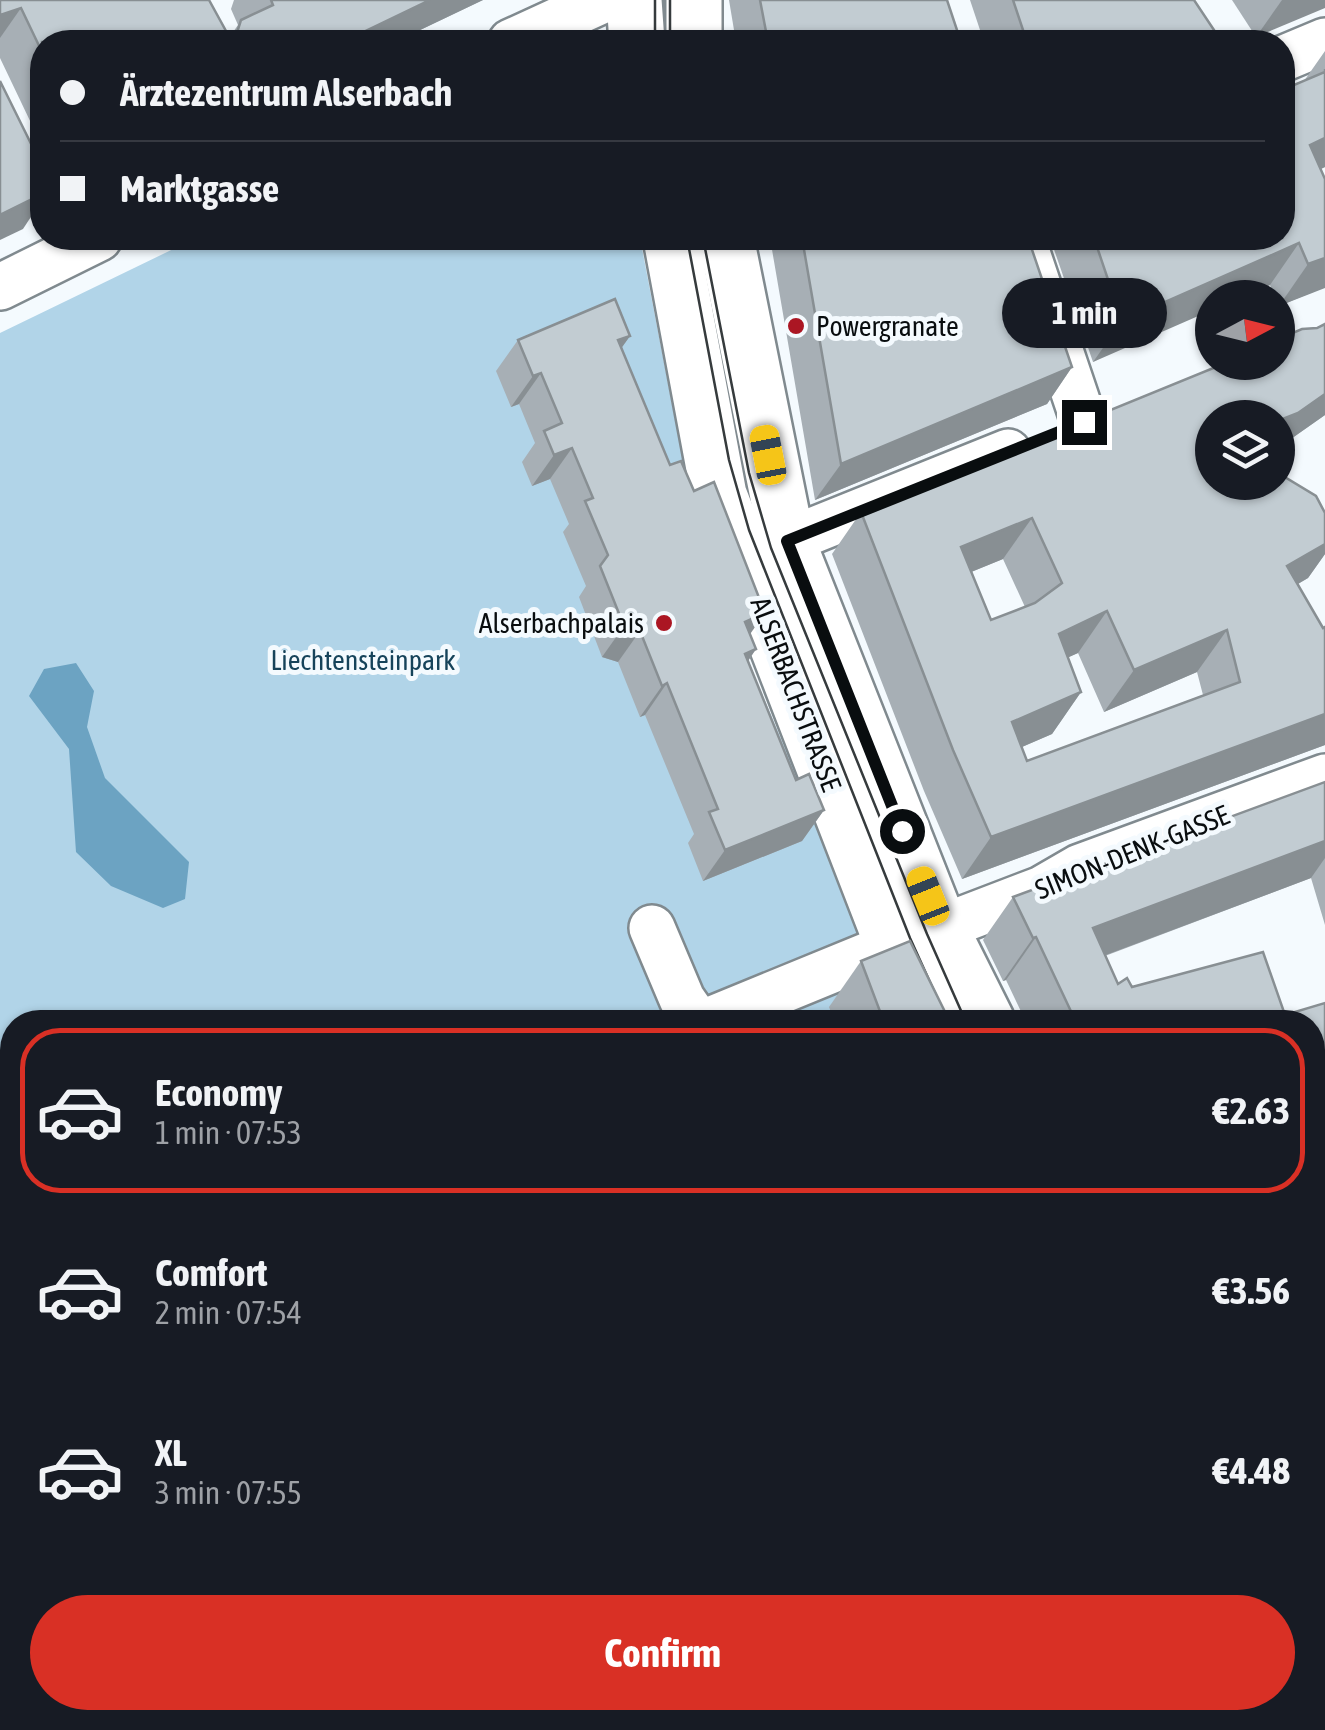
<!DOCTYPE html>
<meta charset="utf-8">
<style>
:root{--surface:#171b24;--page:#242831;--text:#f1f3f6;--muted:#9ea1a6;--line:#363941;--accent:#d93025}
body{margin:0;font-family:"Asap Condensed",sans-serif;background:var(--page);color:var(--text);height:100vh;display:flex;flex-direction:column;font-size:38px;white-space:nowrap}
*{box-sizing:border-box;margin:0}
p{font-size:32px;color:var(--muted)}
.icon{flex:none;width:55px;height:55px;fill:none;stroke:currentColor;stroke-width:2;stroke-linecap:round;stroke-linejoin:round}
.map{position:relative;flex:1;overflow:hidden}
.side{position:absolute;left:0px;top:1010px;width:1325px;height:720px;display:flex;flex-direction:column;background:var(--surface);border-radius:40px 40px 0 0;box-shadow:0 2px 8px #0004}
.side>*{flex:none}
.banner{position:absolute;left:30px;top:30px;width:1265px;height:220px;border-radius:40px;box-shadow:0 2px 8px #0004;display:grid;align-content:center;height:220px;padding:0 30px;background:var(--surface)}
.needle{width:65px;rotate:83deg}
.fabs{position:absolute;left:1195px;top:280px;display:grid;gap:20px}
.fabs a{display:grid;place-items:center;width:100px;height:100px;border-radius:50%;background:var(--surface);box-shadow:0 2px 8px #0004;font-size:50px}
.end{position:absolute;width:45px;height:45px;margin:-22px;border:12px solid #090d0f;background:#fff;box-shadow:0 0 0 5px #fff}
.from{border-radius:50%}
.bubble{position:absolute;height:70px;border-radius:35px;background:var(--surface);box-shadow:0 2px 8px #0004;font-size:32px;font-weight:700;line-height:70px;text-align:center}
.car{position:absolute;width:30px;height:60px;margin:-30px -15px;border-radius:12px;box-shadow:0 0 8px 2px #0007;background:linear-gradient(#f5c518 24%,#345 0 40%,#f5c518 0 76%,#345 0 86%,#f5c518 0)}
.banner b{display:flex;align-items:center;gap:35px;height:95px;font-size:38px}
.banner b+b{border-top:2px solid var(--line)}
.banner i{width:25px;height:25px;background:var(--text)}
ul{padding:18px 0 0;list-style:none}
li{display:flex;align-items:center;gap:30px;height:165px;margin:0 20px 15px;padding:0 10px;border:5px solid transparent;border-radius:40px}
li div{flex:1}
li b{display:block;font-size:38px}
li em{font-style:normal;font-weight:700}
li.on{border-color:var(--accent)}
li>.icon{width:90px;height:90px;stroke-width:1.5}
.primary-button{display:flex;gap:20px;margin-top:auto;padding:20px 30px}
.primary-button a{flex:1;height:115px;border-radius:60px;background:var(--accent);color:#fff;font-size:40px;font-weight:700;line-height:115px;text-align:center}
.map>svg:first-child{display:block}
.built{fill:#e0f2fd}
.green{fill:#b1d4e8}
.water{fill:#6ca3c2}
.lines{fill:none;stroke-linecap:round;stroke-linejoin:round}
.minor-casing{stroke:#808a8f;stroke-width:50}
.major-casing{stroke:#808a8f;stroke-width:60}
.minor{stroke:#fff;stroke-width:45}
.major{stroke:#fff;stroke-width:55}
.tram{stroke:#363b3d;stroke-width:2.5}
.wall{fill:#a7afb5;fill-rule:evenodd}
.shaded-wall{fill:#888f93}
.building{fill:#c2ccd2;stroke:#888f93;stroke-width:2.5;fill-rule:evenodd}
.route{stroke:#090d0f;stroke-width:12}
.poi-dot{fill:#ab1623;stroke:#f4fafe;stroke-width:4}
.labels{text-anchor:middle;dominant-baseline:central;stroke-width:10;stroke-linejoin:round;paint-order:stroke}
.poi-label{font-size:28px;fill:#090d0f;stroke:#f4fafe;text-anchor:start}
.park-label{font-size:28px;fill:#16435a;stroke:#f4fafe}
.street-label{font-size:28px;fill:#090d0f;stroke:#f4fafe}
</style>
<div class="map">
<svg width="1325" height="1730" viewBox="0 0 1325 1730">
<rect width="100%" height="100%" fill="#f4fafe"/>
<!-- built -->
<polygon class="built" points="1325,1229 1325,1534 1313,1515 1312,1234"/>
<!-- green -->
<polygon class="green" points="196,238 640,238 693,513 742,646 900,1022 12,1022 12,1367 0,1368 0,333"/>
<!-- water -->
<polygon class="water" points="76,663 94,691 87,727 105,778 189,862 185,899 163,908 111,886 76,852 69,749 29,696 44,669"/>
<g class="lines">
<defs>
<g id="minor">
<polyline points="511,42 603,0"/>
<polyline points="1282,59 1325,41"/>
<polyline points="1022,238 1084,422"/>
<polyline points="0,287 99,238"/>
<polyline points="787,541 1008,452"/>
<polyline points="652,928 682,999 698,1022"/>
<polyline points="940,928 1042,889 1080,867 1325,777"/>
<polyline points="705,1022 893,945"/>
<polyline points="1312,1164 1325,1160"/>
<polyline points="1312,1212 1325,1208"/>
<polyline points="0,1289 12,1285"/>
<polyline points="929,1718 931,1730"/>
<polyline points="113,1730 393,1718"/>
</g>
<g id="major">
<polyline points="634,0 637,42"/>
<polyline points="694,0 694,42"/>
<polyline points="671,238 719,495 893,945 931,1022"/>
<polyline points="726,238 787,541 940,928 987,1022"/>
<polyline points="1312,1546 1325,1565"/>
<polyline points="1312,1632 1325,1622"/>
<polyline points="1311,1718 1322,1730"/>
</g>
</defs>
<!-- minor casing -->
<use href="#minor" class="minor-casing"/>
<!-- major casing -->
<use href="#major" class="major-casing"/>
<!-- minor -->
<use href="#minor" class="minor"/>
<!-- major -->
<use href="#major" class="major"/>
<!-- tram -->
<g class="tram">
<polyline points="655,0 655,42"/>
<polyline points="670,0 670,42"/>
<polyline points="687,238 729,460 749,530 910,938 948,1022"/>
<polyline points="703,238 749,473 771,548 927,934 966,1022"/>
<polyline points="1312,1186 1325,1181"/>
<polyline points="1312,1243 1325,1216"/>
<polyline points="1325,1265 1322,1287 1325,1321"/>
<polyline points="1312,1362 1325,1463"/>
<polyline points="1312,1614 1325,1590"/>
<polyline points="1312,1624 1325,1641"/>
<polyline points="1312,1652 1325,1669"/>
<polyline points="0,1724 175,1718"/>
<polyline points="217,1730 486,1718"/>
</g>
</g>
<!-- wall -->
<g class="wall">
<polygon points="0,0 229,38 238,25 231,9 234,0 483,0 395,42 42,42 42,146 0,58"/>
<polygon points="729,0 947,0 961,42 736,42"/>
<polygon points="970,0 1194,0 1222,42 984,42"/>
<polygon points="1232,0 1325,0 1256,37"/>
<polygon points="1325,51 1325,167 1321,169 1325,179 1325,287 1279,306 1278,298 1275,298 1270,285 1241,298 1212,298 1093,362 1050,238 1155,238 1157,242 1282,238 1304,81"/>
<polygon points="770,238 898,238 900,246 927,243 927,238 1028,238 1072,367 1047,404 815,500"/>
<path d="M1325 324V415L1278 448V418H1212V482H1278V473L1316 496 1325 513V554L1308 578 1298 584 1323 628 1325 627V745L962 879 924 791 832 554 861 512 1228 362H1278V340L1283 337 1302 329 1317 328ZM1003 559 1025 607 991 620 971 572ZM1078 653 1104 712 1197 672 1203 695 1027 761 1022 747 1052 734 1081 692 1068 657Z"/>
<polygon points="630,336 621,348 670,465 756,649 748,661 796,780 824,810 802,841 703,881 688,843 694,834 645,715 640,717 618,662 602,657 579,597 586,586 563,532 569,524 550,479 532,486 522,462 535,443 519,404 511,407 496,371 518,340"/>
<polygon points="1325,782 1325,925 1311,878 1105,956 1118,984 1127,978 1132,987 1263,952 1285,1015 1325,1003 1325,1111 1312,1114 1312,1022 1026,1022 1006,980 1003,981 983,940 1013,897"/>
<polygon points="861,961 950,1022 835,1022 829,1007"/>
<polygon points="969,1718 1284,1718 1290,1730 960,1730"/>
</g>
<!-- shaded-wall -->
<g class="shaded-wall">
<polygon points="430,0 483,0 395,42 343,42"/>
<polygon points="1282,0 1325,0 1325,8 1256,37"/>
<polygon points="21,8 0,38 0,15"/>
<polygon points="1325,138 1325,167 1282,186 1310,145"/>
<polygon points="42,194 42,200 23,229 0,240 0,215"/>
<polygon points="1299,243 1270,285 1241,298 1212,298 1212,310 1093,362 1122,321"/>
<polygon points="1325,258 1325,288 1279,306 1308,264"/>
<polygon points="630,336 608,367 618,340"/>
<polygon points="1072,367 1047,404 815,500 841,464"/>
<polygon points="541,373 519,404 511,407 533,376"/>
<polygon points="1325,394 1325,415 1278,448 1278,424 1280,420"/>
<polygon points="572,448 550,479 532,486 554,455"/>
<polygon points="1032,518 1003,559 932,588 961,547"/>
<polygon points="1325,544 1325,554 1308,578 1258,607 1287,566"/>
<polygon points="1107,611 1078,653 1030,675 1059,634"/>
<polygon points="765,613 743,644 745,622"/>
<polygon points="624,626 640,631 618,662 602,657"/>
<polygon points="1227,630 1197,672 1104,712 1134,670"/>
<polygon points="756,649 735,680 745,654"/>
<polygon points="667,683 645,715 640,717 662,686"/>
<polygon points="1081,692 1052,734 982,764 1012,722"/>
<polygon points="1325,714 1325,745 962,879 991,837"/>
<polygon points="824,810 802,841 703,881 725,850"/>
<polygon points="1325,841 1325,858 1311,878 1063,971 1093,928"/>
<polygon points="1036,937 1006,980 1003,981 1033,938"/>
<polygon points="1325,1076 1325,1111 1312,1114 1312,1080"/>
<polygon points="0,1649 12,1649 12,1686 0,1687"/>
</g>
<!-- building -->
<g class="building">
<polygon points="0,0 209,0 232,42 42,42 42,52 21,8 0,15"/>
<polygon points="271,0 430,0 343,42 234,42 241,20 273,5"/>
<polygon points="760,0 947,0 961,42 768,42"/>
<polygon points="1013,0 1194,0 1222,42 1027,42"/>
<polygon points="1325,69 1325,138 1310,145 1325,179 1325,258 1308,264 1299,243 1122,321 1094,238 1155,238 1157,242 1169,238 1282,238 1282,90 1325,72"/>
<polygon points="0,81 42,166 42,194 0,215"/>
<polygon points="802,238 898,238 900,246 956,240 956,238 1028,238 1072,367 841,464"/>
<polygon points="615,299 630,336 618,340 670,465 681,461 694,491 714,482 765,613 745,622 756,649 745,654 796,780 809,774 824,810 725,850 709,812 718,809 667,683 662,686 640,631 624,626 600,566 608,555 585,501 593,498 572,448 554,455 544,431 562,423 541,373 533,376 518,340"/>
<path d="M1325 324V394L1298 413 1280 420 1282 425 1278 427V418H1212V482H1278V473L1316 496 1325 513V544L1287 566 1323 628 1325 627V714L991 837 953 750 861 512 1228 362H1278V340L1283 337 1302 329 1317 328ZM1032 518 1062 583 1035 603 991 620 961 547ZM1107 611 1134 670 1227 630 1240 682 1027 761 1012 722 1081 692 1059 634Z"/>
<polygon points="1325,782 1325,841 1093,928 1118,984 1127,978 1132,987 1263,952 1285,1015 1325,1003 1325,1076 1312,1080 1312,1022 1076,1022 1036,937 1033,938 1013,897"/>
<polygon points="910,941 950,1022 884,1022 861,961"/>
<polygon points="12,1368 12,1649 0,1649 0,1369"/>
<polygon points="524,1718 928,1718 930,1730 489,1730 495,1719"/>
<polygon points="985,1718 1284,1718 1290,1730 987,1730"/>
<polygon points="379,1726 387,1730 287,1730"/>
</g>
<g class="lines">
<!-- route -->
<polyline class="route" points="902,831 787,541 1084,422"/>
</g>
<!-- markers -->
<g class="poi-dot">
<circle cx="796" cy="326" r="10"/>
<circle cx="664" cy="623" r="10"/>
</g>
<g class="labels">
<!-- poi labels -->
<g class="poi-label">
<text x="816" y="326">Powergranate</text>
<text x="644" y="623" text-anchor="end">Alserbachpalais</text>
</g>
<!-- park labels -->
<g class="park-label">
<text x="363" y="660">Liechtensteinpark</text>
</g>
<!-- street labels -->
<g class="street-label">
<text transform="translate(796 694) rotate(69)">ALSERBACHSTRASSE</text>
<text transform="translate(1132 852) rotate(-22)">SIMON-DENK-GASSE</text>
</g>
</g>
</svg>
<div class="fabs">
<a><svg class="needle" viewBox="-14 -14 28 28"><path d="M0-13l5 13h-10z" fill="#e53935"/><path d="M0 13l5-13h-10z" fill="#9ea1a6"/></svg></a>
<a><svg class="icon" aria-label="layers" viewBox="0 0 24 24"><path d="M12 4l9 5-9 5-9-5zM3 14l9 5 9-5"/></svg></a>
</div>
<i class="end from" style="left:902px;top:831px"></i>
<i class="end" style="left:1084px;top:422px"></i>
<div class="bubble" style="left:1002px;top:278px;width:165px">1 min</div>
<i class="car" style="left:768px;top:455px;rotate:349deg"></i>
<i class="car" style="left:928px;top:896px;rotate:338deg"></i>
<div class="banner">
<b><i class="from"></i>Ärztezentrum Alserbach</b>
<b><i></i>Marktgasse</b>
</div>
<section class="side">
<ul>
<li class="on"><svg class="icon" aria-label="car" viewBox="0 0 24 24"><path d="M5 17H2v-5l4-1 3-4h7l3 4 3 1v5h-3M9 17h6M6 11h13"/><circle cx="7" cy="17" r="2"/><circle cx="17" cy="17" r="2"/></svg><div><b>Economy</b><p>1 min · 07:53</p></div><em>€2.63</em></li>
<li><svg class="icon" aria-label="car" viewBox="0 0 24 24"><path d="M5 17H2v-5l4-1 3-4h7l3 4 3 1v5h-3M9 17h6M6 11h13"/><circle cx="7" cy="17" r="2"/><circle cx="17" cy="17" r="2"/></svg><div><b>Comfort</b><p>2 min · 07:54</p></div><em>€3.56</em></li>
<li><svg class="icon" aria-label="car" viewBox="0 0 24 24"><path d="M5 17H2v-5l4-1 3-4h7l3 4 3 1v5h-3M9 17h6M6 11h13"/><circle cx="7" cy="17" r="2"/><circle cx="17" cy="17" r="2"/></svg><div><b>XL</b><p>3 min · 07:55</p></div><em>€4.48</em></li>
</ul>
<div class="primary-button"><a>Confirm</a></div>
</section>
</div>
